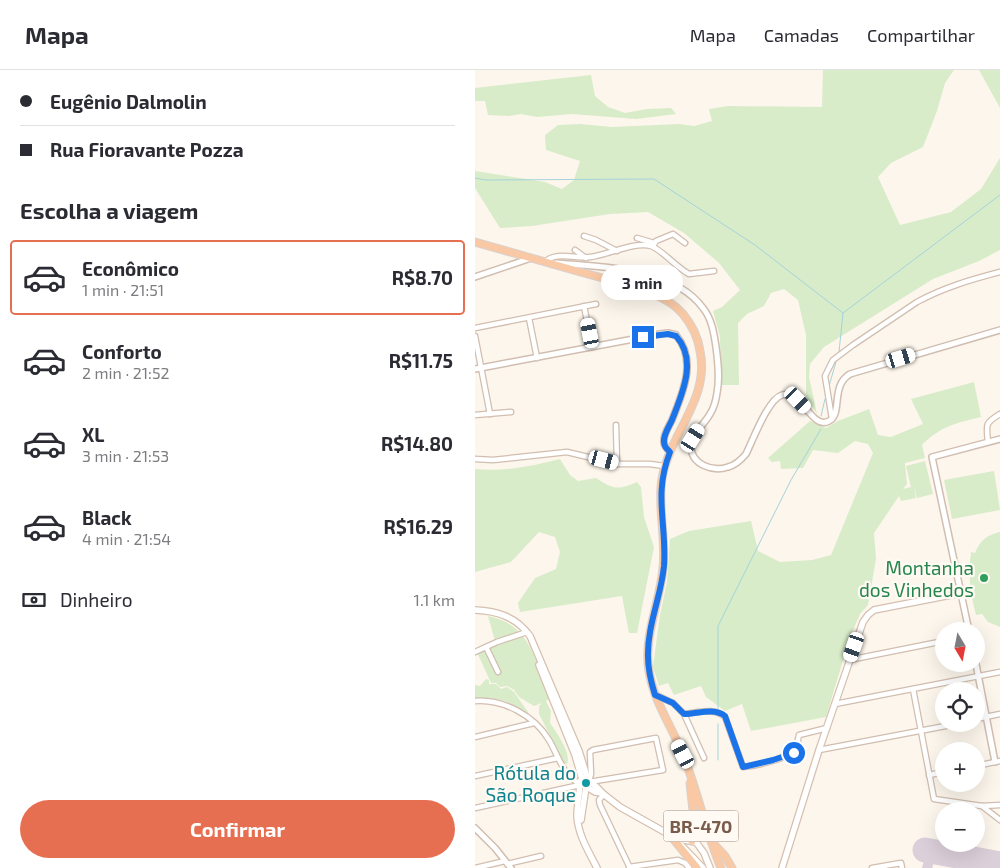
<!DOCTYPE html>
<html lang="pt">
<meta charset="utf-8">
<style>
:root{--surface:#fff;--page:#f2f2f3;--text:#2b2b33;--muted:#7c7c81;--line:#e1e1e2;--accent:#e76f51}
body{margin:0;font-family:"Exo 2",sans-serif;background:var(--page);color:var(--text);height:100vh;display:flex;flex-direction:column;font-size:19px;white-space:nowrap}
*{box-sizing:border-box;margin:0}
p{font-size:16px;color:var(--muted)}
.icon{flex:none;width:28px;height:28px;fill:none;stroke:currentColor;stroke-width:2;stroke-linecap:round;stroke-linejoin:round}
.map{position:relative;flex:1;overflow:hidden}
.panel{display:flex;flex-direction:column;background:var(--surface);width:475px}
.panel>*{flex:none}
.guide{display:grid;align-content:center;height:110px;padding:0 20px;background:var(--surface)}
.needle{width:32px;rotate:170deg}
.buttons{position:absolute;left:460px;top:552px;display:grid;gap:10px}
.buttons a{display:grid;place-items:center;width:50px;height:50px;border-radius:50%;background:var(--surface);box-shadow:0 5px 20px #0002;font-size:25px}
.end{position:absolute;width:22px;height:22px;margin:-11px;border:6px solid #1a73e8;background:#fff;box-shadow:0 0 0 2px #fff}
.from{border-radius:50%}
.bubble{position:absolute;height:35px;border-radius:18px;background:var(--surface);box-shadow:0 5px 20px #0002;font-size:16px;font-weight:700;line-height:35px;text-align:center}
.car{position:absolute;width:15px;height:30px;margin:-15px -8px;border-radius:6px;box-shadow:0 0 4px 1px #0007;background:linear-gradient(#fff 24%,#345 0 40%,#fff 0 76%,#345 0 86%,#fff 0)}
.guide b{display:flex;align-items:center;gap:18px;height:48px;font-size:19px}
.guide b+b{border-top:1px solid var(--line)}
.guide i{width:12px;height:12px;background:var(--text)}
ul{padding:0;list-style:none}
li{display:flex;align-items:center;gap:15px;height:75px;margin:0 10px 8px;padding:0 10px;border:2px solid transparent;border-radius:5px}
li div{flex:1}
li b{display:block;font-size:19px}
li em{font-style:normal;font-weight:700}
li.current{border-color:var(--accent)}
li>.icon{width:45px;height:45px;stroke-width:1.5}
h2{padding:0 20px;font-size:22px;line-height:60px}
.pay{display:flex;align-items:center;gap:12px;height:55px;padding:0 20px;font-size:19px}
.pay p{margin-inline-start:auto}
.cta{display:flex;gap:10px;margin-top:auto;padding:10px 20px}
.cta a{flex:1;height:58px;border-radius:30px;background:var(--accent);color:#fff;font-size:20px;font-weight:700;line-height:58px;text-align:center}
header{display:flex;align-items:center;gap:30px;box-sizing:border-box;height:70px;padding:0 25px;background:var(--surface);border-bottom:1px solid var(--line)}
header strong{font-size:24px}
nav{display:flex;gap:28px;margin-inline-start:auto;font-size:18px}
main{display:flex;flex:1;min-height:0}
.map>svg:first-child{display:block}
.green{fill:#d8ecc9}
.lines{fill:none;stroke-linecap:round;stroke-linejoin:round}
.stream{stroke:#a5d3da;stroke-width:1}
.taxiway{stroke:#dbcfda;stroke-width:10}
.runway{stroke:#dbcfda;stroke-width:25}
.minor-casing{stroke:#d1beb0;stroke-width:7}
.tertiary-casing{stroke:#d1beb0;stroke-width:8}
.secondary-casing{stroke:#d6c0b0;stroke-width:8}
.trunk-casing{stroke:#dad1cd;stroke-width:9}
.minor{stroke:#fff;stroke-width:4.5}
.tertiary{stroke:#fff;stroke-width:5}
.secondary{stroke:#fff;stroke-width:5.5}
.trunk{stroke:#f9c8a4;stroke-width:7}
.route{stroke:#1a73e8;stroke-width:6}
.leisure-dot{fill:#2e9e5b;stroke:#fffaf3;stroke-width:2}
.culture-dot{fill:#0f9aa8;stroke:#fffaf3;stroke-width:2}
.labels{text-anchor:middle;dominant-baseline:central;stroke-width:4.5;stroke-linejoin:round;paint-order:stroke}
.shield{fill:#fffaf3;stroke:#a28b7f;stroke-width:1}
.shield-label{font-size:18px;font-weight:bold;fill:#7a5c4d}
.leisure-label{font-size:19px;fill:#27864d;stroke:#fffaf3;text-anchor:end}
.culture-label{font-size:19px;fill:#0d838f;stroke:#fffaf3;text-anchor:end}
</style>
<header>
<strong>Mapa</strong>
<nav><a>Mapa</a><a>Camadas</a><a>Compartilhar</a></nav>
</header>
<main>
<section class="panel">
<div class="guide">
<b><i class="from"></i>Eugênio Dalmolin</b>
<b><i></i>Rua Fioravante Pozza</b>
</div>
<h2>Escolha a viagem</h2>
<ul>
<li class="current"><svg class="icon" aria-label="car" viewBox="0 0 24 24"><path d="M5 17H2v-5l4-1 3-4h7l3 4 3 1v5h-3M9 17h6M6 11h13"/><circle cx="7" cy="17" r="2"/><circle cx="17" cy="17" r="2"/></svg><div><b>Econômico</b><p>1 min · 21:51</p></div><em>R$8.70</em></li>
<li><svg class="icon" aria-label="car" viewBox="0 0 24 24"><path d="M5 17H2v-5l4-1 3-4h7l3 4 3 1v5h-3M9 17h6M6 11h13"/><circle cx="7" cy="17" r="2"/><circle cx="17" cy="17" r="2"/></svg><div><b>Conforto</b><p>2 min · 21:52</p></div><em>R$11.75</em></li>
<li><svg class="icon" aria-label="car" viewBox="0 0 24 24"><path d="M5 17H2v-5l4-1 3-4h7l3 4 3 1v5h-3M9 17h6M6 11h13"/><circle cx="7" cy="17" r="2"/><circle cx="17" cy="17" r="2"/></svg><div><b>XL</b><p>3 min · 21:53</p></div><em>R$14.80</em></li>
<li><svg class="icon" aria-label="car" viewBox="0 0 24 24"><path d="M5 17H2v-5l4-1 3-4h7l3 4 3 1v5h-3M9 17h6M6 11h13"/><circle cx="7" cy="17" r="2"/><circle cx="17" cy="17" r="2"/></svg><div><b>Black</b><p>4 min · 21:54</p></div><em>R$16.29</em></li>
</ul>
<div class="pay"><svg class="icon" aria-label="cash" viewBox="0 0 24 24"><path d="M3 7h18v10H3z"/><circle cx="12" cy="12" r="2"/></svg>Dinheiro<p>1.1 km</p></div>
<div class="cta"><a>Confirmar</a></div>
</section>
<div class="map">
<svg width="525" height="798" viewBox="0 0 525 798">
<rect width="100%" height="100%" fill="#fdf6ec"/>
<!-- green -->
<g class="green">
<polygon points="348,0 479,0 470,13 462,41 448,77 416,93 403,107 425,155 476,142 506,119 525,88 525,180 504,191 458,209 349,277 335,294 334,307 342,344 331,327 331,265 323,230 309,219 296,223 289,236 272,244 263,253 264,315 246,315 245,267 238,241 247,237 265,220 244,193 209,163 173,142 135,144 57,156 25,158 0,118 0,101 70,112 87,119 99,110 105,91 71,80 70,65 83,55 105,54 137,57 204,54 219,56 237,51 234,39 253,36 347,37"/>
<polygon points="504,0 525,0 525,38"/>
<polygon points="116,5 120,26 133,37 150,43 172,39 196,38 201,44 161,49 97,44 62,47 46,44 34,46 13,45 10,31 0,31 0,18"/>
<path d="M499 312 506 347C481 353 466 356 447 375L450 388 430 393 432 414 428 419 436 417 431 396 450 391 458 424 442 428 439 416 441 428 426 431 424 426 399 463 401 489 393 535 385 544 375 567 351 647 276 661 267 634 250 641 231 627 226 616 199 625 193 613 184 616 178 597 185 545 192 512 195 469 214 461 276 451 283 481 305 492 337 490 356 485 398 383 393 374 380 371 363 383 338 380 328 398 306 399 305 391 297 392 293 388 335 351 351 358 363 351 394 339 403 365 416 367 448 354 436 329Z"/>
<path d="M85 389 95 405 103 411 121 408C139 420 143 420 162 412L166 417 169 447 179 477 162 563H154L147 526 45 542 43 533 60 508 81 499 85 482 80 467 64 462 36 492 0 502V399C28 402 58 396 85 389Z"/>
<polygon points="519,401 525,440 477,449 469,410"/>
<path d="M525 462V557L513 552 507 544 501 545C495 523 493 505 496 482L500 483C505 470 512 465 525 462Z"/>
<path d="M13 546C56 554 61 593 75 629L71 631 76 641 75 653C81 662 97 683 92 694L89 693 64 644V636L67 633 59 636 44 627 39 620 32 616 25 617 21 613H16L1 580 5 577 20 571Z"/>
<path d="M11 609 14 610V614H21L26 619 32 617 39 622 53 642 52 645C46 643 44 639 39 636 29 628 12 628 0 629V615L5 616Z"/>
</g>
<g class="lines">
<!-- stream -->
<g class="stream">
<polyline points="0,108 11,110 179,109 280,175 368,243"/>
<polyline points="364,282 368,243 525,125"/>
<polyline points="354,316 361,292"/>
<polyline points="346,346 350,329"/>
<polyline points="243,641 243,556 316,410 346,359"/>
<polyline points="243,654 243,690"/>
</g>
<!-- taxiway -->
<g class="taxiway">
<polyline points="518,793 525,797"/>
<polyline points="452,798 454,791 458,786 470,784"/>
</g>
<!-- runway -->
<polyline class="runway" points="450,780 525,794"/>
<defs>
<g id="minor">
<polyline points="109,166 121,170 142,181"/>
<polyline points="162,168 179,173"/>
<polyline points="178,176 181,171 198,164 210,173"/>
<polyline points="100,180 111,188"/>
<path d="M70 192C80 181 102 189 115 187 133 185 160 171 176 176 186 179 202 198 214 204L239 201"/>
<polyline points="109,236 117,276"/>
<polyline points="54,248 62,288"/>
<polyline points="0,258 121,234"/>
<polyline points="0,266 15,344"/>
<polyline points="0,345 36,342"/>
<path d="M357 349 350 306 358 290 378 275 442 232C470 217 495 210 525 202"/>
<polyline points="141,355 142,394"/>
<path d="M513 372C511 354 510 353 525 344"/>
<polyline points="0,389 18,390 92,382 142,394 175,394 189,396"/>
<polyline points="11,577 23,602"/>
<polyline points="0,582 22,572 52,562"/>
<polyline points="374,590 469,571"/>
<polyline points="438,619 459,729 507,736 525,735"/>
<path d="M181 625 198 633 209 644C222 643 239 637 250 647L268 697C280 696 318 688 323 677V669L324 665 352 658"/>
<path d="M0 631C28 629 59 645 74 670 83 685 88 706 105 714"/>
<polyline points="360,634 525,602"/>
<polyline points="209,644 229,688"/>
<polyline points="501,649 525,644"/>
<polyline points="0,667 59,653"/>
<polyline points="344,680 481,654"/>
<polyline points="501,696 525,691"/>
<polyline points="454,705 469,702"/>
<polyline points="0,706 83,688"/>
<polyline points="114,711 116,704 115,682 118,680 181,668 188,700 114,712"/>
<polyline points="129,724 124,730 125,735 155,798"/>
<polyline points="507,736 525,750"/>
<polyline points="0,738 105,715"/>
<polyline points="32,794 66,786"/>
<polyline points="154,797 203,790 210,793 214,798"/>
<polyline points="0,798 30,791"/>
<polyline points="397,798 426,793 427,798"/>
</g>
<g id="tertiary">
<path d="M81 193C127 197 198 197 228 238 237 249 239 264 241 277 243 292 245 308 242 323 241 330 239 338 235 344 229 355 217 363 216 376 216 395 238 402 253 397 261 395 266 390 271 384 278 370 293 329 307 325 326 318 337 361 354 351 368 344 355 316 375 304L525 260"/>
<polyline points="0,207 56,188"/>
<path d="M0 299 185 264 193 263 201 265C223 291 207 324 197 350 194 356 188 365 189 372 189 376 192 379 195 382"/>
<polyline points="494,561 457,387 525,369"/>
<polyline points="501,594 520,692"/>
<polyline points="0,758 20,778 36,798"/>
</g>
<g id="secondary">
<path d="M0 540C23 541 41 547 55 566L104 681 113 710"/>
<polyline points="64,595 100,685 107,709"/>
<polyline points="112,717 120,722 127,723 145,737 195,765 209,770 221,772 229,783 235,798"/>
<polyline points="106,750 111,717"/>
<polyline points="206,775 228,798"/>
<path d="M122 798C114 782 103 765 102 746 102 734 105 722 105 711L108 708H112C117 714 123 717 127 723"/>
<polyline points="307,798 344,680 388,552 393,545 399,540 486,523"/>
</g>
<g id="trunk">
<path d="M0 172C36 182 73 193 109 203 139 212 187 219 208 244 217 255 223 267 225 281 236 332 189 368 186 417 184 444 191 471 188 498 185 532 168 567 174 601 179 633 198 658 209 687 223 723 231 762 246 798"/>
<polyline points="215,713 220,759 217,771"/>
<polyline points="195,765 222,798"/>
<polyline points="236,771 250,786 257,798"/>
</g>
</defs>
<!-- minor casing -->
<use href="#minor" class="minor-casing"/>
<!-- tertiary casing -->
<use href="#tertiary" class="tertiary-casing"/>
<!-- secondary casing -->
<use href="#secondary" class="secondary-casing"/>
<!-- trunk casing -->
<use href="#trunk" class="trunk-casing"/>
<!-- minor -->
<use href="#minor" class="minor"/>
<!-- tertiary -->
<use href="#tertiary" class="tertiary"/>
<!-- secondary -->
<use href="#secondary" class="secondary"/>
<!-- trunk -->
<use href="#trunk" class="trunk"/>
</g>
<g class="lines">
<!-- route -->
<path class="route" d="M168 267 193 264 201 266C223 290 207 324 197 350 194 357 188 365 189 372 189 377 192 379 195 382 178 425 192 454 189 496 186 527 172 556 173 587 173 600 176 612 180 625L198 633 209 644C222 644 239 637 250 646L268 697 298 690 319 683"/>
</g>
<!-- markers -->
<circle class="leisure-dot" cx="509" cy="508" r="5"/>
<circle class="culture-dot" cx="111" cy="713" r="5"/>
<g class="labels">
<!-- shield labels -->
<rect class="shield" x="188.5" y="740.5" width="75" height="31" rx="4"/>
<g class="shield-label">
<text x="226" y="756">BR-470</text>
</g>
<!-- leisure labels -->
<g class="leisure-label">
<text x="499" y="497">Montanha<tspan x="499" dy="22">dos Vinhedos</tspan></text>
</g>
<!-- culture labels -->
<g class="culture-label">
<text x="101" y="702">Rótula do<tspan x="101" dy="22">São Roque</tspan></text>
</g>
</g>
</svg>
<div class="buttons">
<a><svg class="needle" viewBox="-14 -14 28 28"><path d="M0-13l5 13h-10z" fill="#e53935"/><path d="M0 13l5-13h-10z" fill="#7c7c81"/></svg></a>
<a><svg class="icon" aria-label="locate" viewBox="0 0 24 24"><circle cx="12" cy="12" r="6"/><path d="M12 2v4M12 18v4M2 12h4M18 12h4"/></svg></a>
<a>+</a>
<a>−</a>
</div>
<i class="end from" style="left:319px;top:683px"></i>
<i class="end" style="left:168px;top:267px"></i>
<div class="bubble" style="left:126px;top:195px;width:82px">3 min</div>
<i class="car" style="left:115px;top:263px;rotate:349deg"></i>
<i class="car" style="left:426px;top:288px;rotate:73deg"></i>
<i class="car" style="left:323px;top:330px;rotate:136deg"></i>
<i class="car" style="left:218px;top:368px;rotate:32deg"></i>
<i class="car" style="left:129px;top:390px;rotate:105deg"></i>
<i class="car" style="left:379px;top:577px;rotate:199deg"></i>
<i class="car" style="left:208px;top:684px;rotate:332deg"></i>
</div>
</main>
